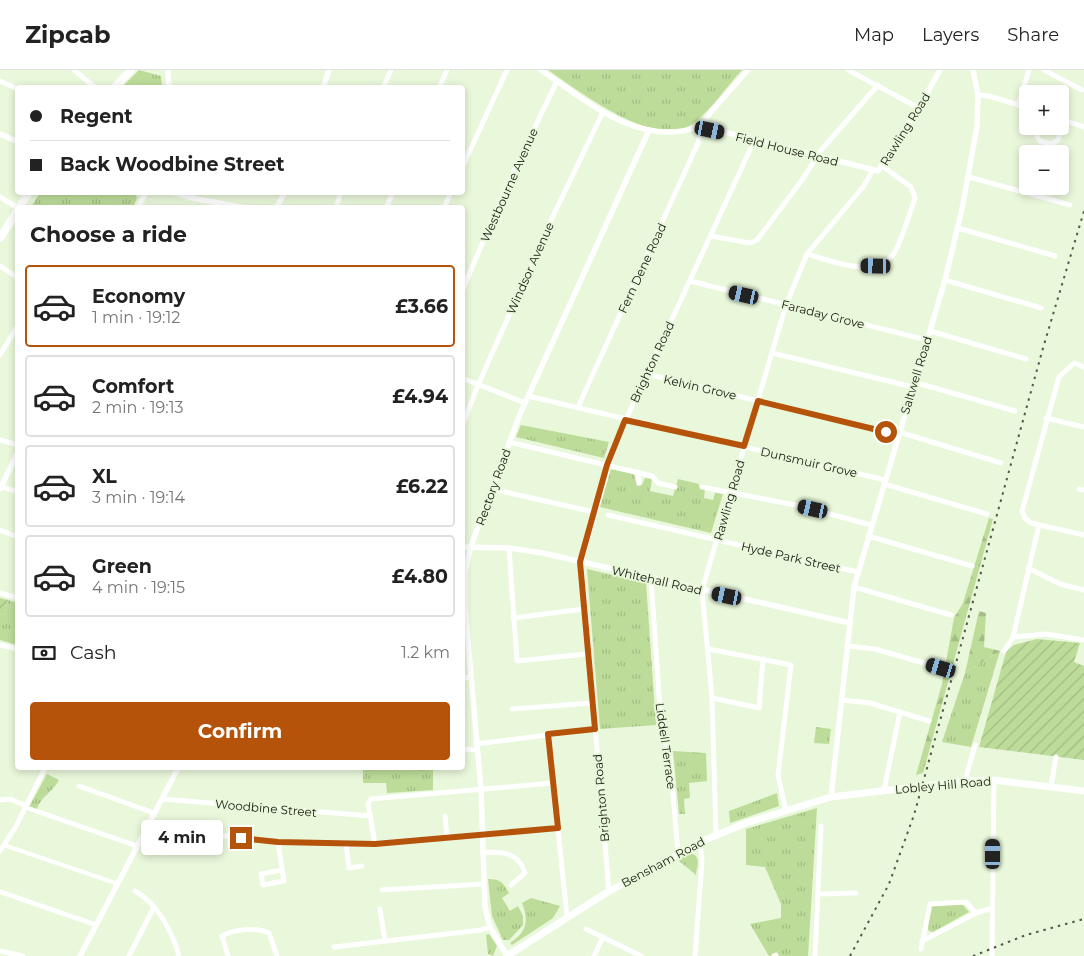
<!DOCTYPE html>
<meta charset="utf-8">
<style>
:root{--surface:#fff;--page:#f2f2f2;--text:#222;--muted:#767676;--line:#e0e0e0;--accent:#b45309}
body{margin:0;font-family:Montserrat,sans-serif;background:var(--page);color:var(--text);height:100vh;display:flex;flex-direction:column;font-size:19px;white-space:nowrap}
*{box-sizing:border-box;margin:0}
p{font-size:16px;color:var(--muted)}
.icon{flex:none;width:28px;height:28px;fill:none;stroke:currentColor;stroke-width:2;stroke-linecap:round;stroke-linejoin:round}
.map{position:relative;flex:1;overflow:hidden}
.details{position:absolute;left:15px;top:135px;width:450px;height:565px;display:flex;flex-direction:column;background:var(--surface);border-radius:5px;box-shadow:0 2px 8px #0003}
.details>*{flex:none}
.banner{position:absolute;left:15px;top:15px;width:450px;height:110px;border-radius:5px;box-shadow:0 2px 8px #0003;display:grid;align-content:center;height:110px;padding:0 15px;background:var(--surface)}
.controls{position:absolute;left:1019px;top:15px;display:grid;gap:10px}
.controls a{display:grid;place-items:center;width:50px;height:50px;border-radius:5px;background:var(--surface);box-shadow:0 2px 8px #0003;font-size:25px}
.end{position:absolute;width:22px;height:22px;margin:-11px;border:6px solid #b45309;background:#fff;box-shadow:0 0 0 2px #fff}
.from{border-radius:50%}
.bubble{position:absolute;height:35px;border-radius:5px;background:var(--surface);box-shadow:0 2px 8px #0003;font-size:16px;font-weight:700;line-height:35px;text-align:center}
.car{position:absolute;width:15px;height:30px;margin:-15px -8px;border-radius:6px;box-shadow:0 0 4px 1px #0007;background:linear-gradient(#222 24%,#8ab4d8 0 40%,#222 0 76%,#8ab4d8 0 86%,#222 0)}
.banner b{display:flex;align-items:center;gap:18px;height:48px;font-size:19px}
.banner b+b{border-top:1px solid var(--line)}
.banner i{width:12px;height:12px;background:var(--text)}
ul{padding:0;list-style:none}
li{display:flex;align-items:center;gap:15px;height:82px;margin:0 10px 8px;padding:0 5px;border:2px solid var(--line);border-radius:5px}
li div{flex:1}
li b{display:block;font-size:19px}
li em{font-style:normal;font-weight:700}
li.selected{border-color:var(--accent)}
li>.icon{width:45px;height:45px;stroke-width:1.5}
h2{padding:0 15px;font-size:22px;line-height:60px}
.pay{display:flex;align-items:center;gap:12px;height:55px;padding:0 15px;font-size:19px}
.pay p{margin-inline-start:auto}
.action{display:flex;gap:10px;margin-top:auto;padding:10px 15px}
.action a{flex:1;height:58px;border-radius:5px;background:var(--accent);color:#fff;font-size:20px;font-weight:700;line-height:58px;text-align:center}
header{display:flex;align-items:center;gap:30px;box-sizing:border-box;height:70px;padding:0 25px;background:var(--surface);border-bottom:1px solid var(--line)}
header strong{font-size:24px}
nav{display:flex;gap:28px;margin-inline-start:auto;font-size:18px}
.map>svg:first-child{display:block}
.grass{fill:url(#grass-tufts)}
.forest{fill:url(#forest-firs)}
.garden{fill:url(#garden-furrows)}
.pitch{fill:#bddc9a}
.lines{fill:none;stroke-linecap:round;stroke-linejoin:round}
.pedestrian{stroke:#fff;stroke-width:4}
.minor{stroke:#fff;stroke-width:5}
.tertiary{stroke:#fff;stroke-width:5.5}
.secondary{stroke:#fff;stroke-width:7}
.primary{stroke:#fff;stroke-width:8}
.rail{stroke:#535a4b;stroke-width:2;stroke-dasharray:2.5 5;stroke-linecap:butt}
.route{stroke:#b45309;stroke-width:6}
.labels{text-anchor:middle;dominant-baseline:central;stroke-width:4;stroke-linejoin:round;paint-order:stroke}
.street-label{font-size:12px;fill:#171b11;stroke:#e9f7da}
</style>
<header>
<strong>Zipcab</strong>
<nav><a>Map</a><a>Layers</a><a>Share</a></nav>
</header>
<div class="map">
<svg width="1084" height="886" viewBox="0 0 1084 886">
<defs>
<pattern id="grass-tufts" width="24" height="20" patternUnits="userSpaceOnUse" patternTransform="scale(1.25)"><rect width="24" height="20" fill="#bddc9a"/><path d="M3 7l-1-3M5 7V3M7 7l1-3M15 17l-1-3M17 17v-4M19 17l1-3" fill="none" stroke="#a2bc84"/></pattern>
<pattern id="forest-firs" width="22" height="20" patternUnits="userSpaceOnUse" patternTransform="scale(1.25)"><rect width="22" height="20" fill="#bddc9a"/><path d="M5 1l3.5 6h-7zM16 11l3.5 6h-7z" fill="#a2bc84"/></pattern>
<pattern id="garden-furrows" width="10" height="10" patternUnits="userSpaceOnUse" patternTransform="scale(1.25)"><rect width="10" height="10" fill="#bddc9a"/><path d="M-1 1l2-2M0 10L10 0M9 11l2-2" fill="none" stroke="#a2bc84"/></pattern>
</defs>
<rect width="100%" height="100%" fill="#e9f7da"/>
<!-- grass -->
<g class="grass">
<polygon points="139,0 161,6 162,17 122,17"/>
<path d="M548 0H742C727 16 707 46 689 56 651 77 579 21 548 0Z"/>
<polygon points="40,123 135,123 137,128 133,137 31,137"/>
<polygon points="521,355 609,372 604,388 516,367"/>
<polygon points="611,399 634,404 637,416 642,415 645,408 652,409 650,421 673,426 678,409 699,414 699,417 705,419 704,428 713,430 715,423 723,424 711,463 600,437"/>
<polygon points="587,499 646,513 656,655 600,659"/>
<polygon points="8,530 17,533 17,575 0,570 0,544 4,545"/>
<polygon points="1000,581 971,677 942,672 965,603"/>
<polygon points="816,657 831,659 829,674 814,673"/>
<polygon points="673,681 706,683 707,711 689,713 690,728 684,729 685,744 679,744"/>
<polygon points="336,698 433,698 433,720 387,723 386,713 363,713 363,700"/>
<path d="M47 704 59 710C53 722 41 726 37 739L29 737Z"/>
<polygon points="777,723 779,736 730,753 729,741"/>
<polygon points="817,738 808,886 769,886 750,854 781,848 781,834 765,797 746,795 746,759"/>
<path d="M690 783C702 786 697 796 696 805L678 790Z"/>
<path d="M488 809C500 809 503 812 509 823L502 828 510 841 518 836 523 846V855L509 870H503L492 846Z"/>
<path d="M531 828 560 836 553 848 512 875 510 873C527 862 529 851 522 833Z"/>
<polygon points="962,834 969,842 933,862 929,861 927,857 930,836"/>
<polygon points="489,864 497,876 493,886 488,884 486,865"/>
</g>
<!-- forest -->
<g class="forest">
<polygon points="989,448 993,449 923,703 916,705 942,614 954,548 963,533"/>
<polygon points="979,541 986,543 984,577 1000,581 965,603"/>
</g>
<!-- garden -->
<g class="garden">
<polygon points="0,528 8,530 4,545 0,544"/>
<polygon points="1037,569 1080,573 1074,592 1084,596 1084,690 979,677 1006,582 1014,575"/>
</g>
<!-- pitch -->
<polygon class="pitch" points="705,433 716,436 711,452 700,449"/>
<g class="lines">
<!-- pedestrian -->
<g class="pedestrian">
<polyline points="25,737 39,742"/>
<polyline points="4,775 118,814"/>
</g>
<!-- minor -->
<g class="minor">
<polyline points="74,0 96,18"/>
<polyline points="848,0 919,38"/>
<polyline points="1044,0 1082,20"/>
<polyline points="0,11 18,19"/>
<polyline points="383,18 391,0"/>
<polyline points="439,18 447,0"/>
<polyline points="978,25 989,26 1028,38"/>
<polyline points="1018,35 1029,0"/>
<polyline points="1060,49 1084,57"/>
<polyline points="1040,56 1037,66 1040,71 1051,74 1058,70 1064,51"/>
<polyline points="462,98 507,0"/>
<polyline points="969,107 1070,135"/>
<polyline points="0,127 18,138"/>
<polyline points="336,138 341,122"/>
<polyline points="386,138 393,122"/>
<polyline points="444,138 451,122"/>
<polyline points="958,158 1055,186"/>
<polyline points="711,166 750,173 757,170 802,110 822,79 878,15"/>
<path d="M807 184C832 191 871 208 892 186 899 179 911 140 915 128L911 117 882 96"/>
<polyline points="0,196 18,208"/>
<polyline points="945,210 1041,238"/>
<polyline points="690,211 927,270"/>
<polyline points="462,221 504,122 557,11"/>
<polyline points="930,261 1026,289"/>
<polyline points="772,283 913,317"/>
<polyline points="0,285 18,255"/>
<polyline points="1084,297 1074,293 1059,307 1022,441 1025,448 1031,453 1084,465"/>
<polyline points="647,304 898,365"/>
<polyline points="462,308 525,333"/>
<polyline points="914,312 1015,341"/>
<polyline points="528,326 885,410"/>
<polyline points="578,337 698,73 701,56"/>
<polyline points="1046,348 1084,357"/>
<polyline points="462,356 478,315 554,144 603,42"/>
<polyline points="899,362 1001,393"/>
<polyline points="0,370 18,375"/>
<polyline points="509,372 652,406 658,413 675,417"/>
<polyline points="638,402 639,413"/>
<polyline points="884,414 987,444"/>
<polyline points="0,416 18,422"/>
<polyline points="702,417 800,436 871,455"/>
<polyline points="492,419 594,442"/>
<polyline points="1079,419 1084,420"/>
<polyline points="608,445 858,502"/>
<polyline points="0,460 18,467"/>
<polyline points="868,466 972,496"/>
<polyline points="509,478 517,591 587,584"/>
<polyline points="1028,498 1060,514 1084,520"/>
<polyline points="651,509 661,653 670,690 678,783"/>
<polyline points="854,517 951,545"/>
<polyline points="0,523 18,528"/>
<polyline points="513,548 584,539"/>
<polyline points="1013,567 1046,564 1084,570"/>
<polyline points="0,575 18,579"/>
<polyline points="847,576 875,579 941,598"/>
<polyline points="708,579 791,595 778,705 786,741"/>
<polyline points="1004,581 1013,567 1039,455"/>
<polyline points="462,608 471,607"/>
<polyline points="712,628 759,638 763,589"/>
<polyline points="841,630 870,633 929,651"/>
<polyline points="512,639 592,633"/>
<polyline points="548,664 567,846"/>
<polyline points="476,674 595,659"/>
<polyline points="462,679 477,680"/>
<polyline points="965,711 975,675"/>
<polyline points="79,716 154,743"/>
<polyline points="1051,716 1056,687"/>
<polyline points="884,720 900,642"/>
<polyline points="162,729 371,746"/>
<polyline points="0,730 10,729 26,736"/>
<polyline points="39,742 137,776"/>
<polyline points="445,746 447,768"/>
<polyline points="716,764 712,628 702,520 786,235 807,184 863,117 873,100"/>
<polyline points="278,772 284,811 263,815 261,804 282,800"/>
<polyline points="139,773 164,783 173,760 278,772 365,774 558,758"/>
<polyline points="346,774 349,798 362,796"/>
<polyline points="375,774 368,734 371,729 553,713"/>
<polyline points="0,781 15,758 45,698"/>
<path d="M483 783C501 781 519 782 525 803L511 815"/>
<polyline points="382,820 483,814"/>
<path d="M135 821C158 834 172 861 179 886"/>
<polyline points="609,821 581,492 616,371 754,71"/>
<polyline points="1,822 96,855"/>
<polyline points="818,824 856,823"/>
<polyline points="380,839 385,871"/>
<polyline points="586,859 641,886"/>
<polyline points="922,871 976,843 992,838"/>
<polyline points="334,877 481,860 490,857"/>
<polyline points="921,879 930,834 966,832 976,843"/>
<polyline points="0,881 23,886"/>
<polyline points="129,886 154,837"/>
<path d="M228 886 222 866C234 859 257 857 269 863L277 886"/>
<polyline points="594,886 603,867"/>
<polyline points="695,886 702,791 700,772"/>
<polyline points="774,886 776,885"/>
<polyline points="815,886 821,756"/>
<polyline points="992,886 994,710"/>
</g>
<!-- tertiary -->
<g class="tertiary">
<polyline points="168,0 169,18"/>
<path d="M541 0C588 32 640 79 701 56"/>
<polyline points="323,18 329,0"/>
<polyline points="701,56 878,101 919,38 940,0"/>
<polyline points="701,56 710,43 748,0"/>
<polyline points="0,64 18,72"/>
<polyline points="172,122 197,129 246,138"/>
<polyline points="138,138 146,122"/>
<polyline points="276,138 285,122"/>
<polyline points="0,419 18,382"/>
<polyline points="462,477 509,478 543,483 850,553"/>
<polyline points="831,727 854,517 945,210 962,139 977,57 978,25 973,0"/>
<polyline points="80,886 178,698"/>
<polyline points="507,886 490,857 485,837 481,719 465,536 465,502 471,476 520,344 649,60"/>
</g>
<!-- secondary -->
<polyline class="secondary" points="507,886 606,823 700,772 746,753 831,727 965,711 994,710 1084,721"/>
<!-- primary -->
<g class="primary">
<polyline points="114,18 131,0"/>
<polyline points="19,138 29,122"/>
<polyline points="0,168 18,140"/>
</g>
<!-- rail -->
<g class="rail">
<polyline points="850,886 889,814 914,745 1043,278 1084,141"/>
<polyline points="973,886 1026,865 1084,849"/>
</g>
</g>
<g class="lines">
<!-- route -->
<polyline class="route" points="241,768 278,772 375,774 558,758 548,664 595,659 580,492 607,395 625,350 744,376 758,331 886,362"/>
</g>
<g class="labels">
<!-- street labels -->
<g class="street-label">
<text transform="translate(905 59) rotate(-58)">Rawling Road</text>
<text transform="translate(787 79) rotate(14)">Field House Road</text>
<text transform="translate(509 115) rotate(-66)">Westbourne Avenue</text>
<text transform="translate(530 198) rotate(-66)">Windsor Avenue</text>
<text transform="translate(642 198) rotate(-65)">Fern Dene Road</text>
<text transform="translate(823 244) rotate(14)">Faraday Grove</text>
<text transform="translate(652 292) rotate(-65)">Brighton Road</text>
<text transform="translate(916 305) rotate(-73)">Saltwell Road</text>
<text transform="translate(700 317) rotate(13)">Kelvin Grove</text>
<text transform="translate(809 392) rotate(13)">Dunsmuir Grove</text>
<text transform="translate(493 417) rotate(-70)">Rectory Road</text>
<text transform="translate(729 430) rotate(-74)">Rawling Road</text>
<text transform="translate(791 487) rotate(13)">Hyde Park Street</text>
<text transform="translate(657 510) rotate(13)">Whitehall Road</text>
<text transform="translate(666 676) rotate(82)">Liddell Terrace</text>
<text transform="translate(943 715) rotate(-5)">Lobley Hill Road</text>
<text transform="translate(601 728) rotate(-95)">Brighton Road</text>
<text transform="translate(266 738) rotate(5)">Woodbine Street</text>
<text transform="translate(663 792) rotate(-28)">Bensham Road</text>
</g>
</g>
</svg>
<div class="controls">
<a>+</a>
<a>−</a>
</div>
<i class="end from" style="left:886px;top:362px"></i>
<i class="end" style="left:241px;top:768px"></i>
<div class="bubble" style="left:141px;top:750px;width:82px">4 min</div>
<i class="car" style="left:710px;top:60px;rotate:102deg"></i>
<i class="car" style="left:876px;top:196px;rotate:271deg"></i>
<i class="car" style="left:744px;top:225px;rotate:283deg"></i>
<i class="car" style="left:813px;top:439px;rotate:283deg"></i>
<i class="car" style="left:727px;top:526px;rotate:282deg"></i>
<i class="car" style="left:941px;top:598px;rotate:287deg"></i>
<i class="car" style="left:993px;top:784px;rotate:0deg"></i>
<div class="banner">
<b><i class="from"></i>Regent</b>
<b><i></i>Back Woodbine Street</b>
</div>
<section class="details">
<h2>Choose a ride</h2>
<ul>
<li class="selected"><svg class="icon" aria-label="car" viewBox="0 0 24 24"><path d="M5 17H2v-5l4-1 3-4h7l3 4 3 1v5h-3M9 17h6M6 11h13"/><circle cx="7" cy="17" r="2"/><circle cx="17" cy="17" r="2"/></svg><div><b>Economy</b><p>1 min · 19:12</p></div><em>£3.66</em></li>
<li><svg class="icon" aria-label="car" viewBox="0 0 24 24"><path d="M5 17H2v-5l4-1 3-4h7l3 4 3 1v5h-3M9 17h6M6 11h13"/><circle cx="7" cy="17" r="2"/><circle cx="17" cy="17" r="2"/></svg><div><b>Comfort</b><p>2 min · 19:13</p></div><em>£4.94</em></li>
<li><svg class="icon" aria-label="car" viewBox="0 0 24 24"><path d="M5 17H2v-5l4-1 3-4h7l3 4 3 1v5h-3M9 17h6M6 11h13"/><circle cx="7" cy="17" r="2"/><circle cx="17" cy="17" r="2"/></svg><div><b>XL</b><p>3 min · 19:14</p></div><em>£6.22</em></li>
<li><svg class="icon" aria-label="car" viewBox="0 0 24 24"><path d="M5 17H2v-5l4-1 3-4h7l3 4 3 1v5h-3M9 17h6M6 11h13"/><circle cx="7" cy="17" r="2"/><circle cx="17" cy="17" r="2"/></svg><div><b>Green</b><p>4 min · 19:15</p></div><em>£4.80</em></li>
</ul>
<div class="pay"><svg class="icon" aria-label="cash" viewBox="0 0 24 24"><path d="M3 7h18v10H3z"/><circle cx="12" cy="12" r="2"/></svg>Cash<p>1.2 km</p></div>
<div class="action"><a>Confirm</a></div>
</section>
</div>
